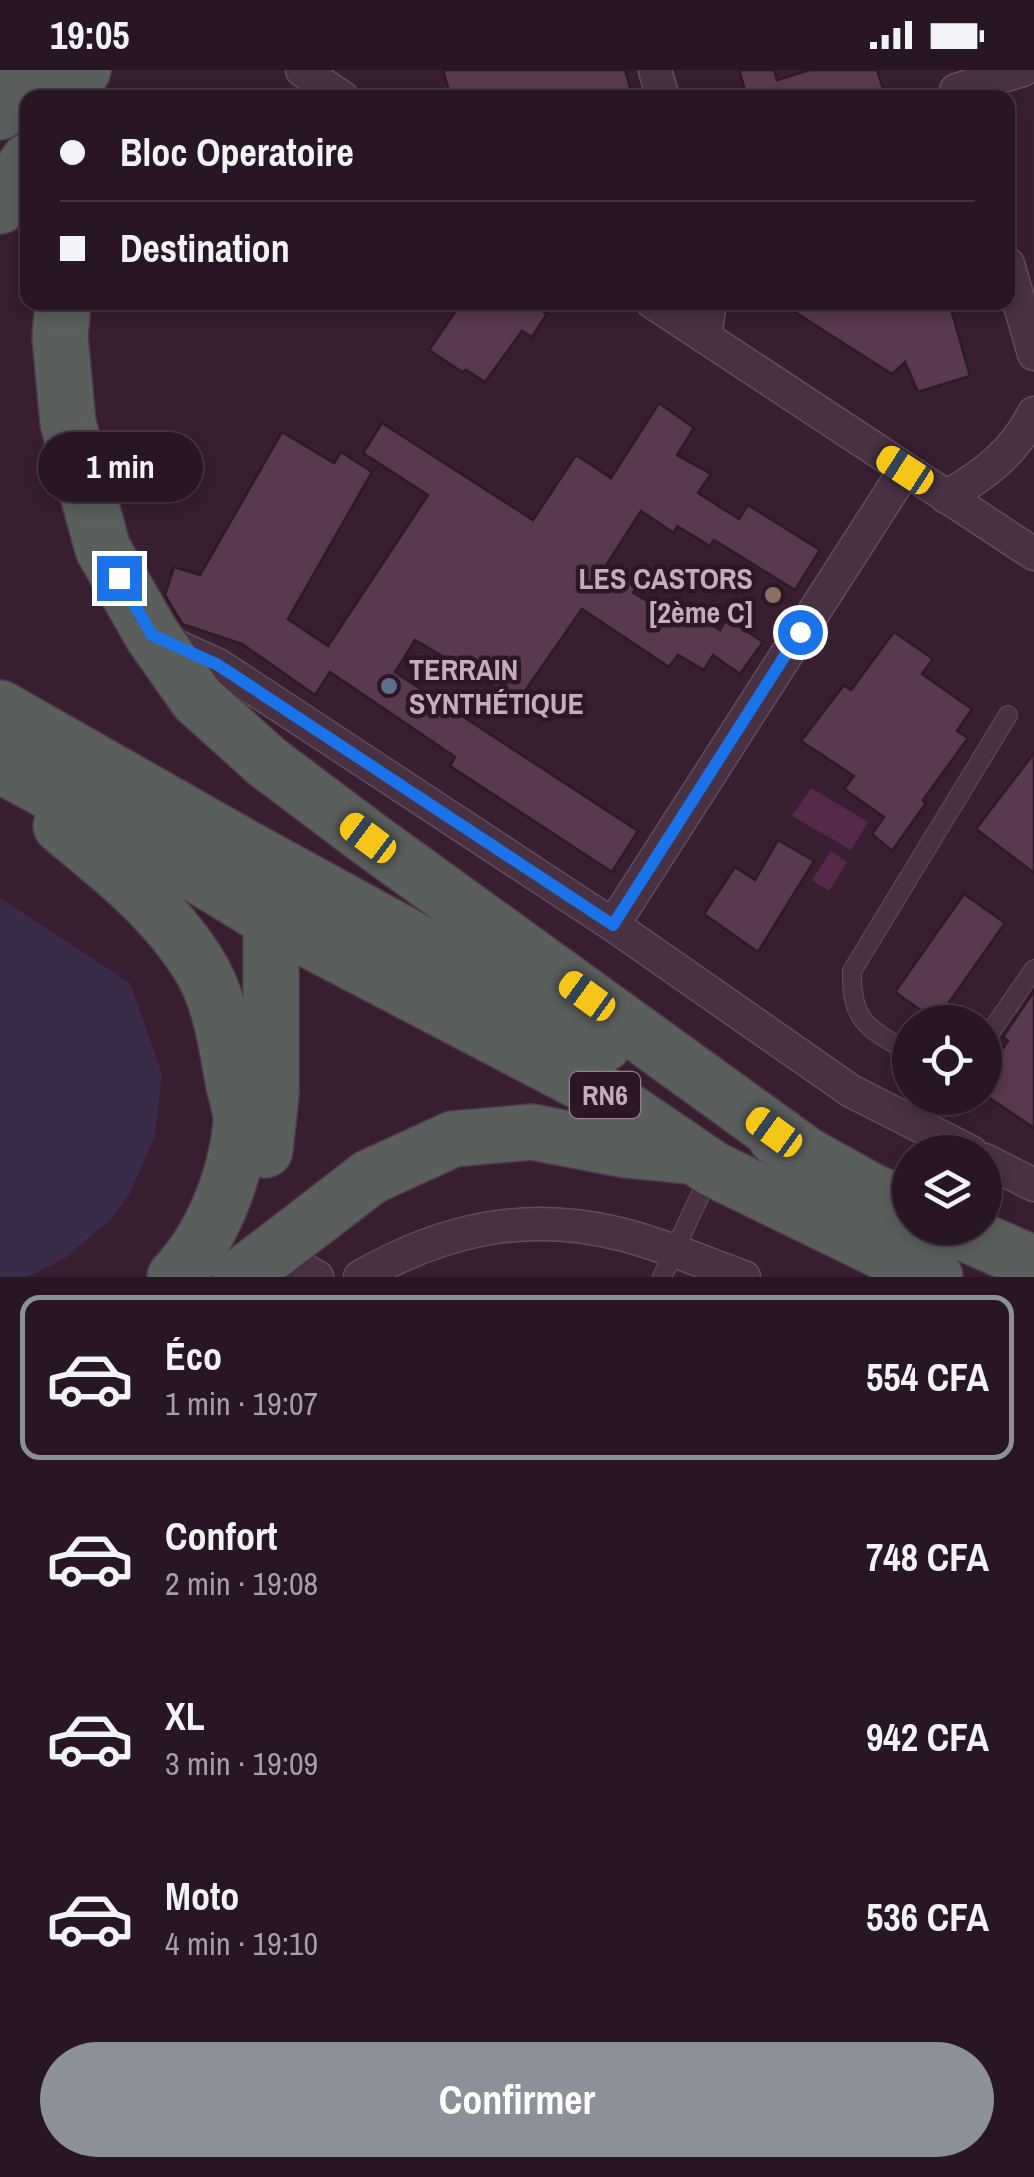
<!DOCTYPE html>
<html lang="fr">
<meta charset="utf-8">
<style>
:root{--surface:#291625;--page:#311f2d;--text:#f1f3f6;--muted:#a59fa7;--line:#453542;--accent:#8c9099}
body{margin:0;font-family:"Archivo Narrow",sans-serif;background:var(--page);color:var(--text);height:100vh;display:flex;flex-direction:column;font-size:38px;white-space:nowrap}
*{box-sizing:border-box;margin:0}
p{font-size:32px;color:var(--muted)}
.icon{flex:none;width:55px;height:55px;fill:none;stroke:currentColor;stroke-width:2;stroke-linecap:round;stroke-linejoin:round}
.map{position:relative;height:1207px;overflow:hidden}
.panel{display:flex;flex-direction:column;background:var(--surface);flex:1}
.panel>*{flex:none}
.banner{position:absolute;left:20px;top:20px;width:995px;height:220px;border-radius:20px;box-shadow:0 5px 15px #0003,0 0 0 2px var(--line);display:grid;align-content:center;height:220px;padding:0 40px;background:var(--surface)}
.tools{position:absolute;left:892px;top:935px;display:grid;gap:20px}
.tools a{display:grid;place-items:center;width:110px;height:110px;border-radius:50%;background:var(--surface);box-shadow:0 5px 15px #0003,0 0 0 2px var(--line);font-size:50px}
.end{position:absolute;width:45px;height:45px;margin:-22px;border:12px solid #1a73e8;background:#fff;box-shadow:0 0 0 5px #fff}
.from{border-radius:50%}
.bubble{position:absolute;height:70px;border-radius:35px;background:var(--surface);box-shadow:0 5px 15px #0003,0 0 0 2px var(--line);font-size:32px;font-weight:700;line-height:70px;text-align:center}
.car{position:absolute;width:30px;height:60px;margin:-30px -15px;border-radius:12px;box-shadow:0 0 8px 2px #0007;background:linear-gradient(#f5c518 24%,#345 0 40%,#f5c518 0 76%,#345 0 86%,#f5c518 0)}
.banner b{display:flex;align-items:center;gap:35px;height:95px;font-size:38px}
.banner b+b{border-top:2px solid var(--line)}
.banner i{width:25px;height:25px;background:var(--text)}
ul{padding:18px 0 0;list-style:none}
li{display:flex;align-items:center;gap:30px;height:165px;margin:0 20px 15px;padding:0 20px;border:5px solid transparent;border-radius:20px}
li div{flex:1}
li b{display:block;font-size:38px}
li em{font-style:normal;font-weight:700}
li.current{border-color:var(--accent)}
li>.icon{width:90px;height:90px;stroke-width:1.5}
.cta{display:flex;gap:20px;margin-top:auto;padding:20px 40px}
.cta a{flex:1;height:115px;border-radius:60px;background:var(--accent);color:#fff;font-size:40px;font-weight:700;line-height:115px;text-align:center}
.status{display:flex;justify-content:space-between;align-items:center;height:70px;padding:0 50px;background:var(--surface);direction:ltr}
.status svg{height:28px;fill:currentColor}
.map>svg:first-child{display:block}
.green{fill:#3a2c49}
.water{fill:#56294b}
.building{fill:#583950;stroke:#2d1928;stroke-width:2.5}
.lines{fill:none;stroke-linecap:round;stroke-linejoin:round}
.service-casing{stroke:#634c5c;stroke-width:20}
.minor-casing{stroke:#634c5c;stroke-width:35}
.trunk-casing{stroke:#4e3949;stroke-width:58}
.service{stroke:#473142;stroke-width:18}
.minor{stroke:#473142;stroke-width:32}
.trunk{stroke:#5a5e5c;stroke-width:55}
.route{stroke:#1a73e8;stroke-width:12}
.education-dot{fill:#8d6e63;stroke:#2b1726;stroke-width:4}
.service-dot{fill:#5c6f8a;stroke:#2b1726;stroke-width:4}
.labels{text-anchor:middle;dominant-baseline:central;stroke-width:9;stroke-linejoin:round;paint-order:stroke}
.shield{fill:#2b1726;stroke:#977f90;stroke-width:2.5}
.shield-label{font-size:28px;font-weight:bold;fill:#c5abbd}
.poi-label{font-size:30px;font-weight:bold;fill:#c5abbd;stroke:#2b1726;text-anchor:end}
</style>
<div class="status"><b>19:05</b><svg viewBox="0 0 49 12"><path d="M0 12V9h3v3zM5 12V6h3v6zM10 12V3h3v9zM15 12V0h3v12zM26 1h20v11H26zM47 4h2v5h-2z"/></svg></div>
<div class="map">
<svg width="1034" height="1207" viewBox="0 0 1034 1207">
<rect width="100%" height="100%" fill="#371e31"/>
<!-- green -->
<polygon class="green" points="0,828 130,913 162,1004 155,1066 130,1123 112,1148 65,1188 38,1202 25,1207 0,1207"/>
<!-- water -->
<g class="water">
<polygon points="811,718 868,752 851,780 792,746"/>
<polygon points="831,781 847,792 829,821 812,810"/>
</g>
<!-- building -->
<g class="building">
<polygon points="443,0 625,0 633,28 451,28"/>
<polygon points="739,0 774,0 777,10 810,0 877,0 886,28 740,28 739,22 745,20"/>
<polygon points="462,232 530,232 547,244 532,267 522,261 485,312 466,300 462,302 429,280"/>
<polygon points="779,232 949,232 970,306 918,322 905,292 892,304"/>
<polygon points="659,333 694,358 677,385 711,404 698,423 739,449 748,435 820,480 795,520 714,470 710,476 677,456 674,463 641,441 607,494 638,514 633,523 685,552 693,542 720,560 727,548 763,572 740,604 713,585 704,600 678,585 669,597 582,539 518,631 415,570 395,602 638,761 612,802 450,696 455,687 330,602 315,625 242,574 182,554 165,525 174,497 200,505 282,362 334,393 341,382 372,402 288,549 328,576 428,425 363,383 382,353 533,450 576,385 611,408"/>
<polygon points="894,562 933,589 922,604 972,639 957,661 968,668 923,730 926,733 892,781 872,764 884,747 844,719 854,706 801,671 844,615 851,620"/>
<polygon points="1034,683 1034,803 976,759"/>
<polygon points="778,770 814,791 758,882 704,844 735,797 755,810"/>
<polygon points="964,824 1005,853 936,951 895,922"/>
<polygon points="1034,921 1034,1058 985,1025 985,1004 1008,971 1003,967"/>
</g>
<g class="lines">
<defs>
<g id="service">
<polyline points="985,970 1034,899"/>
<path d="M910 982C868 959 851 952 852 901L1008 645"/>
<polyline points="662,1207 710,1104"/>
</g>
<g id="minor">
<polyline points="302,0 343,28"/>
<polyline points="655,0 663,28"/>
<polyline points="956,20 1023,0"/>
<polyline points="1008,194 1034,284"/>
<polyline points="652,232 1034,484"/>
<polyline points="705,267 710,232"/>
<path d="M946 427C984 405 1014 383 1034 343"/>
<polyline points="165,571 218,595 613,855 851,1021 971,1082"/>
<polyline points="613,855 905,400"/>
<polyline points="985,1090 1034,1115"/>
<polyline points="271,1181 317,1207"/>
<path d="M360 1207C443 1159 525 1141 620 1164 662 1174 704 1193 744 1207"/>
</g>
<g id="trunk">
<polyline points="66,28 83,0"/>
<polyline points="0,42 27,0"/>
<polyline points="0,136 28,91"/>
<polyline points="63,232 60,267 68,353 103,479 152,565 197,629 267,692 368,768 805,1084"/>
<polyline points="0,638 246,778 604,974"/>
<polyline points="0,695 148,775 271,850 600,1022 713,1099 935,1207"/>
<path d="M61 756C109 795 163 838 197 892 221 928 226 974 234 1016 237 1028 242 1042 241 1054 236 1108 211 1169 175 1207"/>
<polyline points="262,823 271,850 271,1025 265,1080"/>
<polyline points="776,1068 871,1121 910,1138"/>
<polyline points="953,1158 1034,1194"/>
<polyline points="240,1207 370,1107 453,1069 532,1062 626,1080 687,1086"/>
</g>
</defs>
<!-- service casing -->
<use href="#service" class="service-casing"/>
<!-- minor casing -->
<use href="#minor" class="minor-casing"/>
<!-- trunk casing -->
<use href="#trunk" class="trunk-casing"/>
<!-- service -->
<use href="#service" class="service"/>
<!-- minor -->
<use href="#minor" class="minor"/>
<!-- trunk -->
<use href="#trunk" class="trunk"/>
</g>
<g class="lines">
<!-- route -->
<polyline class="route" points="119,508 152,565 218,595 613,855 800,562"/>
</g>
<!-- markers -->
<circle class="education-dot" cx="773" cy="525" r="10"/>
<circle class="service-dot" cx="389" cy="616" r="10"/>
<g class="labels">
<!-- shield labels -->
<rect class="shield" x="570" y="1002" width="70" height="46" rx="8"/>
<g class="shield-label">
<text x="605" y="1025">RN6</text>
</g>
<!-- poi labels -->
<g class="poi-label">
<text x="753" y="508">LES CASTORS<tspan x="753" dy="34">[2ème C]</tspan></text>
<text x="409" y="599" text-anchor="start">TERRAIN<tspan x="409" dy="34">SYNTHÉTIQUE</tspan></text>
</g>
</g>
</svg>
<div class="tools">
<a><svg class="icon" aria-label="locate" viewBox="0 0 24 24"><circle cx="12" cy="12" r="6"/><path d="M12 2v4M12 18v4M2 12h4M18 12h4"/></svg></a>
<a><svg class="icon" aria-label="layers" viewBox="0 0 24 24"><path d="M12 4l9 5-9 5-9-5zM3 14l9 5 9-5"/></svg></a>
</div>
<i class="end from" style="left:800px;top:562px"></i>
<i class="end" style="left:119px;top:508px"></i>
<div class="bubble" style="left:38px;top:362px;width:165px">1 min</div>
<i class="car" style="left:905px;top:400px;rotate:303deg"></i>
<i class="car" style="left:368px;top:768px;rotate:307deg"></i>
<i class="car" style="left:587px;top:926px;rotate:306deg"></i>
<i class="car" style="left:774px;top:1062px;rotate:306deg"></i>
<div class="banner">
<b><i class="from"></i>Bloc Operatoire</b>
<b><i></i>Destination</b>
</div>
</div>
<section class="panel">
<ul>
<li class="current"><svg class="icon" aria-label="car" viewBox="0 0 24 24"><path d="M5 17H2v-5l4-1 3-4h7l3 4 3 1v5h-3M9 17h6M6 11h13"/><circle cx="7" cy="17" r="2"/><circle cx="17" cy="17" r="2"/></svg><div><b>Éco</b><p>1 min · 19:07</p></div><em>554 CFA</em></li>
<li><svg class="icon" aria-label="car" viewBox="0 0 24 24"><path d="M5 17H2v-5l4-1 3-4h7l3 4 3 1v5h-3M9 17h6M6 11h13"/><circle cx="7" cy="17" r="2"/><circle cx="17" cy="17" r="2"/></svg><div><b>Confort</b><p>2 min · 19:08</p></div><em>748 CFA</em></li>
<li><svg class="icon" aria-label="car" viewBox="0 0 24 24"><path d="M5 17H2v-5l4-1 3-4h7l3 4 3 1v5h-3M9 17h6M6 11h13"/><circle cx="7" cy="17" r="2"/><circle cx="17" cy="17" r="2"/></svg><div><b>XL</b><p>3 min · 19:09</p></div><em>942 CFA</em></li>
<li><svg class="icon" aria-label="car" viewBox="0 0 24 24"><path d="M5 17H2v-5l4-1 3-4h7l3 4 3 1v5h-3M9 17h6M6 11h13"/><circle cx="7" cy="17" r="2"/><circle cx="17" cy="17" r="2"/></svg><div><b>Moto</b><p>4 min · 19:10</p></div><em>536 CFA</em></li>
</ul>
<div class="cta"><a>Confirmer</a></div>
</section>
